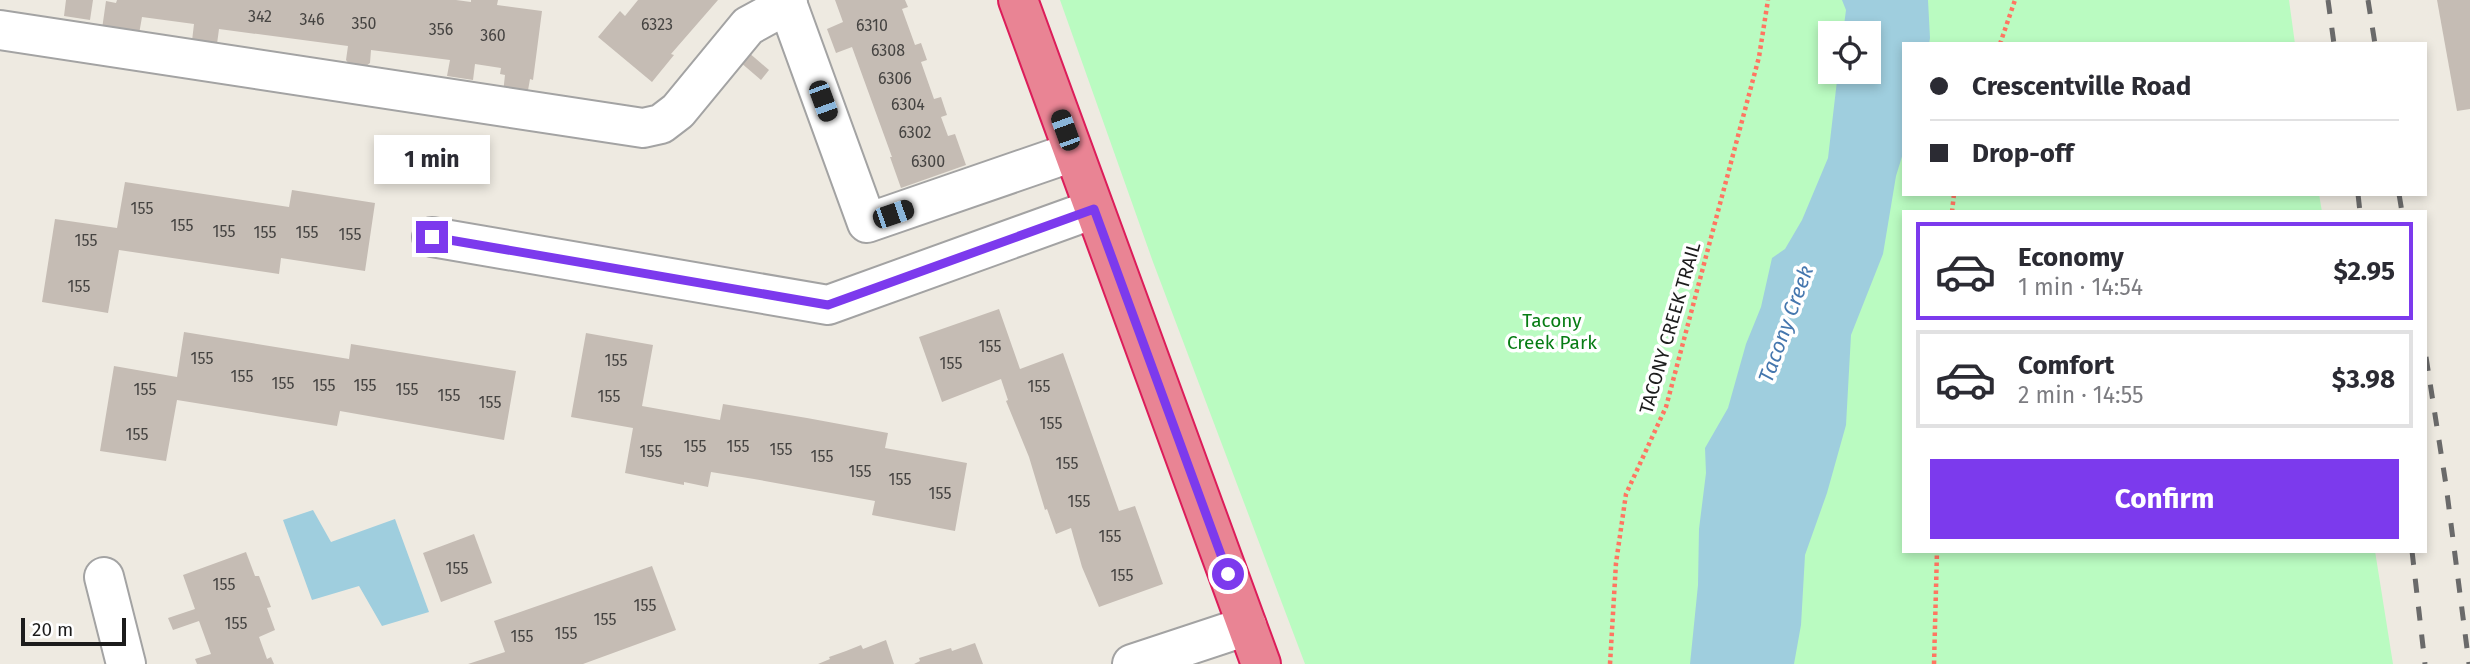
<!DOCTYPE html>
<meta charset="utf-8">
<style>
:root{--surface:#fff;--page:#f2f2f3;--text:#2b2b33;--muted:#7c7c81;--line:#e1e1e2;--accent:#7c3aed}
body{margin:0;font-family:"Fira Sans",sans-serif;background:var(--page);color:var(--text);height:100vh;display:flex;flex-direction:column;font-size:26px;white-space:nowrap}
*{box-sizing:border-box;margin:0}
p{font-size:23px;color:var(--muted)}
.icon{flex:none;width:38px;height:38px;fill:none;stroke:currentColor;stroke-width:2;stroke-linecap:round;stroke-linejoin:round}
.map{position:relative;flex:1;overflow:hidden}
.drawer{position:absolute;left:1902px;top:210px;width:525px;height:343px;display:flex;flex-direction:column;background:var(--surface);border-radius:0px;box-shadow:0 4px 10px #0003}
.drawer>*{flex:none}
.top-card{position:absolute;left:1902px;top:42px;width:525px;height:154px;border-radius:0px;box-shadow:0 4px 10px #0003;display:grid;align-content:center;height:154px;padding:0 28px;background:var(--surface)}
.controls{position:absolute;left:1818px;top:21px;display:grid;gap:14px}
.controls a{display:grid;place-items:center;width:63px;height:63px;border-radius:0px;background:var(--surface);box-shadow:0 4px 10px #0003;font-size:35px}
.scale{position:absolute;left:21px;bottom:18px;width:105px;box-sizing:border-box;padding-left:7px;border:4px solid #1c1c1c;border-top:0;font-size:19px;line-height:24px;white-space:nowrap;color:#1c1c1c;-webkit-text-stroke:5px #fff;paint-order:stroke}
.end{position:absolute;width:32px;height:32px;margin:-16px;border:9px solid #7c3aed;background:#fff;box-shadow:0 0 0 4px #fff}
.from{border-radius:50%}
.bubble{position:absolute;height:49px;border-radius:0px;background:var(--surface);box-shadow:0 4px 10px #0003;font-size:23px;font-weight:700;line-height:49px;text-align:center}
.car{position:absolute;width:21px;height:42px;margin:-21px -10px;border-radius:9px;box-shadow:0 0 5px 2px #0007;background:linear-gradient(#222 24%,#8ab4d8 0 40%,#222 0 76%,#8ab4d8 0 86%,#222 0)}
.top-card b{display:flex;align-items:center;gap:24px;height:66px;font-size:26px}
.top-card b+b{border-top:2px solid var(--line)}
.top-card i{width:18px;height:18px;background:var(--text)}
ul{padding:12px 0 0;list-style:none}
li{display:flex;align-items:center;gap:21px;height:98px;margin:0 14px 10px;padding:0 14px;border:4px solid var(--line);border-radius:0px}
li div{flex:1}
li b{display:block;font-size:26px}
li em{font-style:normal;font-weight:700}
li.on{border-color:var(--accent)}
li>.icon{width:63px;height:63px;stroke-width:1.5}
.cta{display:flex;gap:14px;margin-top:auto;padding:14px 28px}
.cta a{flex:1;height:80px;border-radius:0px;background:var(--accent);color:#fff;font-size:28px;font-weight:700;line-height:80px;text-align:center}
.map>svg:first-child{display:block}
.park{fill:#bafbc1;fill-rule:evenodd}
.water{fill:#9fcede}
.building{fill:#c5bcb4}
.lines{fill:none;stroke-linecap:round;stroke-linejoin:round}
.minor-casing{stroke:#a3a3a3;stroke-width:42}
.highway-casing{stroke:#dc1d5a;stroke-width:42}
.path{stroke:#ff7561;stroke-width:4.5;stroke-dasharray:3.5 3.5;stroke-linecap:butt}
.minor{stroke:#fff;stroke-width:38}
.highway{stroke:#e98494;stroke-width:38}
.rail{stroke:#6a6a6a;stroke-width:5;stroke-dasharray:14 14;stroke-linecap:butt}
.route{stroke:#7c3aed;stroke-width:9}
.labels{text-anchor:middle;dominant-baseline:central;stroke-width:7;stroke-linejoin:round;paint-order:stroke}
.number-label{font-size:16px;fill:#464442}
.park-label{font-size:19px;fill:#077c14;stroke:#fff}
.street-label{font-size:19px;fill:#1c1c1c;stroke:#fff}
.water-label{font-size:21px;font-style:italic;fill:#4577ae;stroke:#fff}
</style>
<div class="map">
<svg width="2470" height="664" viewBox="0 0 2470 664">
<rect width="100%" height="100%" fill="#eeeae1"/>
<!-- park -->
<path class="park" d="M1060 0H2289L2295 44H1904V194H2319L2322 212H1904V551H2375L2393 664H1305L1153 262ZM1830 33H1869V72H1830Z"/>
<!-- water -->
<g class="water">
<polygon points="1842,0 1928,0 1930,38 1929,44 1904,44 1904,150 1896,176 1883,254 1851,335 1846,425 1827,493 1805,555 1801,625 1794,664 1690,664 1698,585 1699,529 1706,473 1705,448 1728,408 1746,344 1761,307 1772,258 1785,249 1802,220 1828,158 1838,72 1869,72 1869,33 1843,33 1846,10"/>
<polygon points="313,510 331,542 395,519 429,612 382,626 359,586 312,600 283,520"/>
</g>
<!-- building -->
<g class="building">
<polygon points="66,0 93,0 90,20 64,16"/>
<polygon points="117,0 456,0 471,2 471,0 498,0 497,5 542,11 533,80 530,79 527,96 503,93 505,75 500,74 501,68 475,64 473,80 447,76 450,60 371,50 370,63 366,66 349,64 346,60 348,46 219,29 217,44 192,41 194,24 142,17 139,34 102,29 106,1 116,3"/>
<polygon points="638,0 718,0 671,54 674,55 652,82 598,37 620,11 625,16"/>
<polygon points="835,0 905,0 908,7 902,9 915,45 921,43 927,60 921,62 934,99 941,97 947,115 941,117 948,136 955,134 966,165 901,188 890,157 892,157 852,47 836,53 827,29 843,22"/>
<polygon points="2437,0 2470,0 2470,109 2457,111"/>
<polygon points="748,52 769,70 761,80 740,62"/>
<polygon points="125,182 289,207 292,190 375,203 365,271 281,258 279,274 119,250 108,313 42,302 55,219 117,228"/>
<polygon points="999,309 1020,369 1063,353 1119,511 1135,506 1163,584 1099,607 1082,567 1071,528 1056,534 1047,509 1045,510 1029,457 1006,401 1008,400 1001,379 942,402 919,337"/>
<polygon points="184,332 349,359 351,344 516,371 504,440 340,411 337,426 177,400 166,461 100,451 114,366 177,377"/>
<polygon points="586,333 653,345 642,406 720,420 723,404 807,418 888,433 885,448 967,463 955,531 872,515 875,501 754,479 711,472 708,487 684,482 684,485 625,473 633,428 571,417"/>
<polygon points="474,534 492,583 441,602 423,553"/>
<polygon points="246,552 255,576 259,576 271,607 267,608 275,630 259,637 267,659 271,657 274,664 197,664 195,659 211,654 199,621 173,630 168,618 195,609 183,575"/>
<polygon points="652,566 676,630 583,664 468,664 505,652 494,621"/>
<polygon points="886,640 894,664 818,664 830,659 829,657 846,651 861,645 863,649"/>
<polygon points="975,643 983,664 914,664 920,661 919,658 951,648 952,651"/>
</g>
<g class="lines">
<defs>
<g id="minor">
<polyline points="786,0 867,223 1073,152"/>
<polyline points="0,30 643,128 661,124 678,111 748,26 788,4"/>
<polyline points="432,237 828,305 1094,209"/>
<polyline points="104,577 126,664"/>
<polyline points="1132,664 1247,626"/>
</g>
<polyline id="highway" points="1018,0 1261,664"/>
</defs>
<!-- minor casing -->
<use href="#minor" class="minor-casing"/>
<!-- highway casing -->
<use href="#highway" class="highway-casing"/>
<!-- path -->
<g class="path">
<polyline points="2000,44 2015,0"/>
<polyline points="1952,212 1954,194"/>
<polyline points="1610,664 1616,563 1626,494 1666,407 1759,57 1768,0"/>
<polyline points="1934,664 1937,551"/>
</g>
<!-- minor -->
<use href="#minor" class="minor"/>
<!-- highway -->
<use href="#highway" class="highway"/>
<!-- rail -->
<g class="rail">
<polyline points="2328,0 2334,44"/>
<polyline points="2368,0 2375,44"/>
<polyline points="2358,194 2360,212"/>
<polyline points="2399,194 2402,212"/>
<polyline points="2426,357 2446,485 2469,664"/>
<polyline points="2412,551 2425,664"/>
</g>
</g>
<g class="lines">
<!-- route -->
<polyline class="route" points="432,237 828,305 1094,209 1228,574"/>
</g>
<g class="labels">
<!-- number labels -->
<g class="number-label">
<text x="260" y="16">342</text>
<text x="312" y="19">346</text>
<text x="364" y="23">350</text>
<text x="657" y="24">6323</text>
<text x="872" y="25">6310</text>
<text x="441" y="29">356</text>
<text x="493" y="35">360</text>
<text x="888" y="50">6308</text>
<text x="895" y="78">6306</text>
<text x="908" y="104">6304</text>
<text x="915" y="132">6302</text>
<text x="928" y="161">6300</text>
<text x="142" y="208">155</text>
<text x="182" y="225">155</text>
<text x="224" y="231">155</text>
<text x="265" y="232">155</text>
<text x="307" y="232">155</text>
<text x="350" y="234">155</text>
<text x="86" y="240">155</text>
<text x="79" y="286">155</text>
<text x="990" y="346">155</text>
<text x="202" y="358">155</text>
<text x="616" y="360">155</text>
<text x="951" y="363">155</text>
<text x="242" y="376">155</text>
<text x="283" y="383">155</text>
<text x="324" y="385">155</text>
<text x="365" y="385">155</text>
<text x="1039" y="386">155</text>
<text x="145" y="389">155</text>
<text x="407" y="389">155</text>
<text x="449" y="395">155</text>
<text x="609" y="396">155</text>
<text x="490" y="402">155</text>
<text x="1051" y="423">155</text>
<text x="137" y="434">155</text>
<text x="695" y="446">155</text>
<text x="738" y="446">155</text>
<text x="781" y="449">155</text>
<text x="651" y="451">155</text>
<text x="822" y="456">155</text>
<text x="1067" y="463">155</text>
<text x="860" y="471">155</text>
<text x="900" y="479">155</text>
<text x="940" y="493">155</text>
<text x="1079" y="501">155</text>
<text x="1110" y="536">155</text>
<text x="457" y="568">155</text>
<text x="1122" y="575">155</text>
<text x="224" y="584">155</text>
<text x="645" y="605">155</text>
<text x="605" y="619">155</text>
<text x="236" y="623">155</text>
<text x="566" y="633">155</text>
<text x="522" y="636">155</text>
</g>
<!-- park labels -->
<g class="park-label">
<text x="1552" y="320">Tacony<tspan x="1552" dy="22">Creek Park</tspan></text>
</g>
<!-- street labels -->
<g class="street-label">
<text transform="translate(1670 328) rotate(-74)">TACONY CREEK TRAIL</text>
</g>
<!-- water labels -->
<g class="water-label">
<text transform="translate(1786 324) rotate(-70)">Tacony Creek</text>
</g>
</g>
</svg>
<div class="controls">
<a><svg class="icon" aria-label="locate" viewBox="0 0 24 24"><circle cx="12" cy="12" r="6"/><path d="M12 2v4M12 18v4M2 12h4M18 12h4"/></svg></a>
</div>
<div class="scale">20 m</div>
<i class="end from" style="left:1228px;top:574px"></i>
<i class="end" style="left:432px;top:237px"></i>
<div class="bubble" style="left:374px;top:135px;width:116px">1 min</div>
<i class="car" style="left:823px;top:101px;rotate:160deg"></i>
<i class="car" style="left:1065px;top:130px;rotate:340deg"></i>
<i class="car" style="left:893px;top:214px;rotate:71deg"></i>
<div class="top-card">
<b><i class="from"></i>Crescentville Road</b>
<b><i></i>Drop-off</b>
</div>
<section class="drawer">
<ul>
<li class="on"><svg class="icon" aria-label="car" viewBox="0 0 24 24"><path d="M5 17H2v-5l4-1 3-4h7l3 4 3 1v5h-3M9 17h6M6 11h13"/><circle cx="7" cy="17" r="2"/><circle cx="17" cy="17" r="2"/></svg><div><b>Economy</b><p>1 min · 14:54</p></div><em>$2.95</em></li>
<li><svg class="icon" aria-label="car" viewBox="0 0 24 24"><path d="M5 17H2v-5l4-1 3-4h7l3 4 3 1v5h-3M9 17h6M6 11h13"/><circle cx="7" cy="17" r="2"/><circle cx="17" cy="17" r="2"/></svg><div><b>Comfort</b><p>2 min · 14:55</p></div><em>$3.98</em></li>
</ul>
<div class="cta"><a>Confirm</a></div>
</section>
</div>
